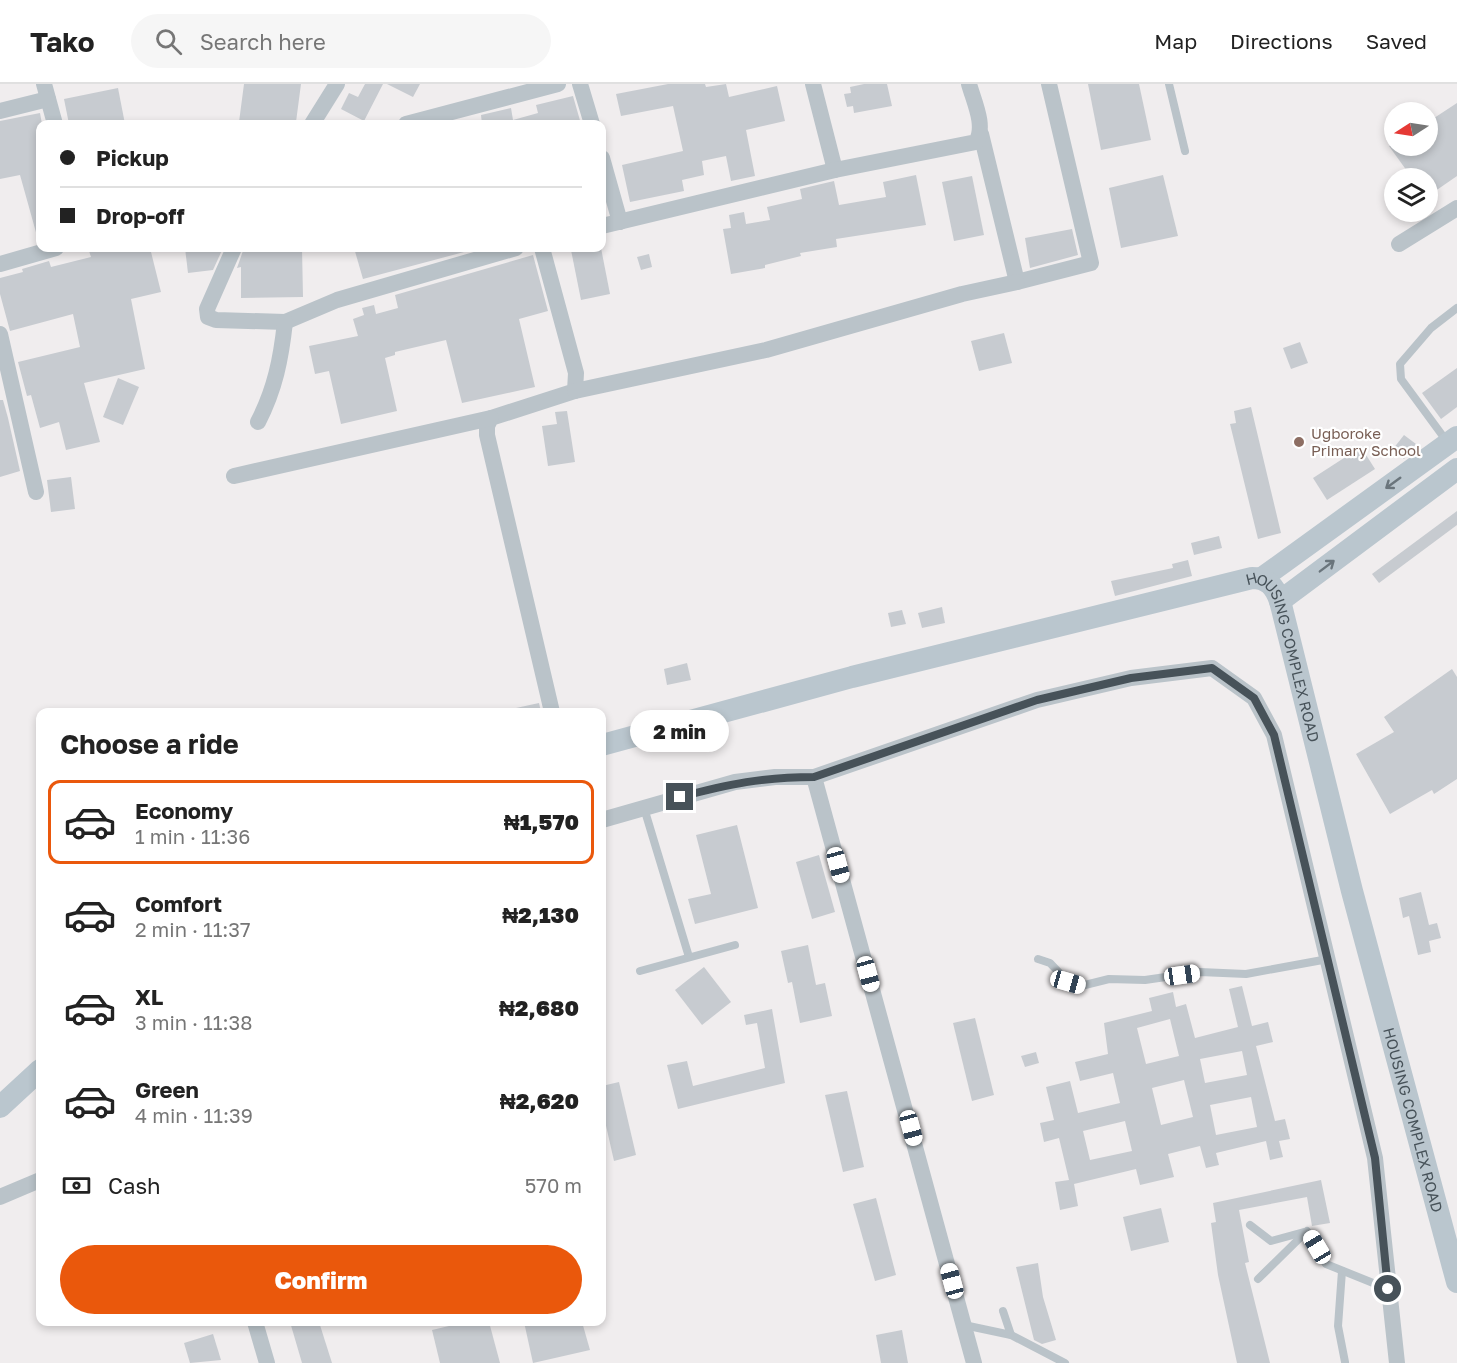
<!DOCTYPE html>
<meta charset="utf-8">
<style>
:root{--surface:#fff;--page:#f6f6f6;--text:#222;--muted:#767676;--line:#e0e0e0;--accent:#ea580c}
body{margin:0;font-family:"Golos Text",sans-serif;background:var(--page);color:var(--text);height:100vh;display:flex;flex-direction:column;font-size:22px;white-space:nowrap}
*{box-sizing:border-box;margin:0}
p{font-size:20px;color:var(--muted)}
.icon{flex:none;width:33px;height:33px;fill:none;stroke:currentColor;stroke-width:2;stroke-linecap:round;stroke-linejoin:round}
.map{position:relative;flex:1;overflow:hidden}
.panel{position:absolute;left:36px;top:624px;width:570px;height:618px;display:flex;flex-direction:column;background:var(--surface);border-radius:12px;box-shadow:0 3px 9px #0003}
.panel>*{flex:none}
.guide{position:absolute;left:36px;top:36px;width:570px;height:132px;border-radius:12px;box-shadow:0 3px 9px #0003;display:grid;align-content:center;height:132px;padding:0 24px;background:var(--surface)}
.needle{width:39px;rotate:258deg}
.fabs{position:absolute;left:1384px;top:18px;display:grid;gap:12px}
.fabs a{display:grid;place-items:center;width:54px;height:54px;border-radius:50%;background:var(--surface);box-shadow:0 3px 9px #0003;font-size:30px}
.end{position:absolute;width:27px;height:27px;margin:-14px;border:8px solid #475259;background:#fff;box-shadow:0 0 0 3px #fff}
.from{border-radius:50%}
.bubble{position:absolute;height:42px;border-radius:21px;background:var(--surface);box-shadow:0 3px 9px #0003;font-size:20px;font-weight:800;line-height:42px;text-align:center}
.car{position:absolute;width:18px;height:36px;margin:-18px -9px;border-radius:8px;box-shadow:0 0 4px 2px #0007;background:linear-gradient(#fff 24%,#345 0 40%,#fff 0 76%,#345 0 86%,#fff 0)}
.guide b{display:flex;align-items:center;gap:21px;height:57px;font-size:22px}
.guide b+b{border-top:2px solid var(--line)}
.guide i{width:15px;height:15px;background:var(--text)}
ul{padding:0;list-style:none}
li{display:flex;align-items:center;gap:18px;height:84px;margin:0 12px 9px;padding:0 12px;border:3px solid transparent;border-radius:12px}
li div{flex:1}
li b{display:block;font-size:22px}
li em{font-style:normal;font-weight:800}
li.active{border-color:var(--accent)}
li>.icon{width:54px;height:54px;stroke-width:1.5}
h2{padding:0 24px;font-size:27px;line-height:72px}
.pay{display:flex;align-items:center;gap:15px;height:66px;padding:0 24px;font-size:22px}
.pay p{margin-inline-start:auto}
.primary-button{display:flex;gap:12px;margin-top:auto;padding:12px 24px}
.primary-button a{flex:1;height:69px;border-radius:36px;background:var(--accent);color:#fff;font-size:24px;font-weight:800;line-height:69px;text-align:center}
header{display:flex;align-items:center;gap:36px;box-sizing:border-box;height:84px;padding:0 30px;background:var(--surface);border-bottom:2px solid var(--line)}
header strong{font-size:28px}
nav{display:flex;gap:33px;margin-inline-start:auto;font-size:21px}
.search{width:420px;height:54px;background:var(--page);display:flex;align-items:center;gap:15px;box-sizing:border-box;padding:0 21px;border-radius:33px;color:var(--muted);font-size:22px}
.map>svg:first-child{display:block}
.building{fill:#c7cbd0;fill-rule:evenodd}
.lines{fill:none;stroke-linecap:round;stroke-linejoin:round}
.lane{stroke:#bac3c9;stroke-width:8}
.street{stroke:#bac3c9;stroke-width:16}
.secondary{stroke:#bac6ce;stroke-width:22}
.oneway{stroke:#6a757c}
.route{stroke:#475259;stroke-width:8}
.education-dot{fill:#8d6e63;stroke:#fff;stroke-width:2}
.labels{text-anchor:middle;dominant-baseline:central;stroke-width:4.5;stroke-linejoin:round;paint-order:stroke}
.education-label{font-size:15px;fill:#785e54;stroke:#fff;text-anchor:start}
.street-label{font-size:15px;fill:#475259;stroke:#fff}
</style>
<header>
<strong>Tako</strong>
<div class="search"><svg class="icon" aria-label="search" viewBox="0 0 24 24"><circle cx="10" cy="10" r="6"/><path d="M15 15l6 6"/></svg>Search here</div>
<nav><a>Map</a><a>Directions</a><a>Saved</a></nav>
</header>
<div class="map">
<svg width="1457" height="1279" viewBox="0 0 1457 1279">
<rect width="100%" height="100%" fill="#f0edee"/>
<!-- building -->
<g class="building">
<polygon points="244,0 301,0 296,38 289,37 288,40 258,40 239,38"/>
<polygon points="365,0 383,0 364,37 341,25 349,9 358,13"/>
<polygon points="387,0 420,0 413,13"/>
<polygon points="668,0 705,0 706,3 726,0 729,13 777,2 785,37 746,46 755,92 731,97 726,72 702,77 704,91 682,96 684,107 630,118 622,81 683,67 673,22 621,32 616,10"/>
<polygon points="864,0 887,0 892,22 854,29 853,22 847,23 844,10 851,9 850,3"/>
<polygon points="1088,0 1139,0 1151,56 1101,66"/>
<polygon points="118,4 125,40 69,40 64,15"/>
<polygon points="573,12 581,40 482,40 481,31 511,24 513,36 538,29 536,21"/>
<polygon points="1457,19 1457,92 1428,112 1428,94 1412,94 1389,62 1428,62 1428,38"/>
<polygon points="40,29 42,40 40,151 37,152 20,91 0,95 0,37"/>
<polygon points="916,91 926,141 836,155 837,163 800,169 801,172 765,181 765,184 731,190 723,145 731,144 729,131 744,128 746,140 770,136 767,123 802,115 800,105 834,97 839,121 886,113 883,98"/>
<polygon points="1163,91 1178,152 1121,164 1109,104"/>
<polygon points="972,92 984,151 954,157 942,98"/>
<polygon points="1072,145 1078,171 1030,184 1025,154"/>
<polygon points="104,164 150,164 161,208 131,215 145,285 84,299 100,358 66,366 59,338 40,344 31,311 27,312 18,278 80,263 73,230 10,247 0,210 0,194 23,188 22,185 49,177 51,183 91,173 89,167"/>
<polygon points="185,164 223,164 213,186 188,189"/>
<polygon points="244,164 302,164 303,213 241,214 241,183 237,184"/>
<polygon points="354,164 479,164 363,195"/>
<polygon points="583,164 601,164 610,210 581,216 571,166"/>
<polygon points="649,170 652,183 641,186 637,173"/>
<polygon points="533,171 548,227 519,235 535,303 462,319 446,256 395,268 395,271 385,274 397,327 341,340 329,287 315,290 309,262 358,252 353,235 364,231 362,224 374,221 376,230 398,224 395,211"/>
<polygon points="1004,249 1012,279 979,287 971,257"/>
<polygon points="1300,258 1308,279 1291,285 1283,264"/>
<polygon points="1457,284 1457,323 1441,335 1422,309"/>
<polygon points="118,294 139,303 123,341 103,333"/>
<polygon points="0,316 3,316 8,334 20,387 0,393"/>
<polygon points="1251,323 1281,449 1258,455 1230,340 1236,339 1234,327"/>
<polygon points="567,327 575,378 548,382 542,342 557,340 555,328"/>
<polygon points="1404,351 1416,360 1404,375 1393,365"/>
<polygon points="1361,363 1375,385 1327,416 1313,394"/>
<polygon points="71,393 75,425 51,428 47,396"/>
<polygon points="1457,427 1457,441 1379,499 1372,490"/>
<polygon points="1219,452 1222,464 1194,471 1191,459"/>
<polygon points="1188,476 1192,492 1115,512 1111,497 1173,484 1172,480"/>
<polygon points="942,523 945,539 922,544 918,529"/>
<polygon points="902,526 906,540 891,543 888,529"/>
<polygon points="687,579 691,596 667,601 664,585"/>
<polygon points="1452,585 1457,593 1457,695 1434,710 1432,706 1390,730 1356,670 1394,648 1384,633"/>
<polygon points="539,619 541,628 516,628 516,624"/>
<polygon points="737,741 758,824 695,840 688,815 711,810 696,751"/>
<polygon points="819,771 835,828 812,835 796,778"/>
<polygon points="1421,808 1429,841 1437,839 1441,854 1429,857 1431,868 1418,871 1409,832 1403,834 1399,814"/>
<polygon points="808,861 816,901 825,899 832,932 800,939 792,898 788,899 781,867"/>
<polygon points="704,883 731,918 702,941 675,906"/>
<path d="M1242 902 1252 942 1268 938 1273 958 1256 962 1275 1037 1285 1035 1290 1055 1279 1057 1283 1073 1270 1076 1266 1057 1216 1069 1219 1081 1206 1084 1200 1062 1168 1070 1174 1093 1140 1101 1136 1085 1074 1100 1078 1122 1060 1126 1055 1098 1069 1096 1059 1054 1044 1058 1040 1039 1054 1036 1046 1003 1070 997 1078 1029 1120 1019 1113 989 1080 997 1075 978 1108 970 1104 939 1152 927 1149 914 1173 908 1176 923 1186 920 1195 954 1238 943 1229 905ZM1170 935 1179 972 1146 980 1137 944ZM1242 967 1247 991 1205 999 1200 975ZM1184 996 1193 1033 1161 1041 1152 1004ZM1251 1013 1257 1043 1216 1051 1210 1021ZM1125 1037 1132 1067 1090 1076 1083 1047Z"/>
<polygon points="772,925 785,999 678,1025 667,981 687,977 693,1002 765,984 757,939 746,941 744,931"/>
<polygon points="975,934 994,1011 972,1017 953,939"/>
<polygon points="1036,968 1039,979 1025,983 1021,972"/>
<polygon points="619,998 636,1071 614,1077 602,1024 602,1002"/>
<polygon points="847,1007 864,1083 843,1088 825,1011"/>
<polygon points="1321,1096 1330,1139 1312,1142 1307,1113 1239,1126 1249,1178 1245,1179 1270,1279 1237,1279 1218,1191 1211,1139 1216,1138 1213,1119"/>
<polygon points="876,1114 896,1191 875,1197 853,1120"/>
<polygon points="1161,1124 1169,1158 1131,1167 1123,1133"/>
<polygon points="1038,1179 1043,1213 1056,1256 1042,1260 1034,1256 1016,1183"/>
<polygon points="290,1238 319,1238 332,1279 302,1279"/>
<polygon points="466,1238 489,1238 500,1279 440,1279 432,1246"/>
<polygon points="524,1238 582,1238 590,1266 533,1279"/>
<polygon points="902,1246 908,1279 881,1279 876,1251"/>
<polygon points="213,1250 221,1276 190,1279 184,1259"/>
</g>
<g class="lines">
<!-- lane -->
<g class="lane">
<polyline points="1169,0 1185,67"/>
<polyline points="1448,359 1401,295 1400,280 1431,244 1457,224"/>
<polyline points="644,724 689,873"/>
<polyline points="1038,875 1050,879 1068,898 1081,902 1109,895 1145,896 1200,888 1246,890 1328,875"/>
<polyline points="640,887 735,861"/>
<polyline points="1250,1141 1271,1157 1304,1148"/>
<polyline points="1342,1187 1338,1242 1345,1278"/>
<polyline points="1258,1195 1307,1147 1326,1180 1388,1205"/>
<polyline points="1003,1227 1011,1251"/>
<polyline points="964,1241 1011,1251 1065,1279"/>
</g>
<!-- street -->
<g class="street">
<polyline points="44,0 55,40"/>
<polyline points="580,0 592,40"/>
<polyline points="813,0 835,86"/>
<polyline points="0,27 48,15"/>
<polyline points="312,40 337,0"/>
<polyline points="406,40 558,0"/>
<polyline points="981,50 1017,198 1091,179 1049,0"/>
<polyline points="602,74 620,138"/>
<path d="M602 142 835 86 976 58C986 42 974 18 969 0"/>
<polyline points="1399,160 1457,124"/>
<polyline points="234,164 207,225 208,233 216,236 285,238 337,216 516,164"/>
<polyline points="542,164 576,289 575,307 491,334 487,342 487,351 552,628"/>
<polyline points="0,180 56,164"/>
<polyline points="0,250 36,408"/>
<polyline points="575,307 766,266 962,210 1017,198"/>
<path d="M258 338C275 305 281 275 285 238"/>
<polyline points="234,392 491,334"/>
<polyline points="814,693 974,1279"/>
<polyline points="602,736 735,698 775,693 814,693 1037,616 1131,594 1212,584 1254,614 1274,651 1375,1074 1397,1279"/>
<polyline points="0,1113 40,1096"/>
<polyline points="255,1238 267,1279"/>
</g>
<!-- secondary -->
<g class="secondary">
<polyline points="1262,494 1457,353"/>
<polyline points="1280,517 1457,385"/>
<path id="s1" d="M602 661 852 593 1252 494C1268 494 1275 503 1280 517L1352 807 1457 1198"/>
<polyline points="0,1023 40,986"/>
</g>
</g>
<!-- one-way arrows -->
<defs><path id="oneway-shaft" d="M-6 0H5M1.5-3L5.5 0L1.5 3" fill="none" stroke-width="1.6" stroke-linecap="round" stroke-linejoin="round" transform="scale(1.5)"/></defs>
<g class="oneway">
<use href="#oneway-shaft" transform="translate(1393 399) rotate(144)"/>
<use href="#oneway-shaft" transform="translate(1327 482) rotate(-37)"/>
</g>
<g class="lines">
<!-- route -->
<path class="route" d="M680 713C729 700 763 693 814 693L1037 616 1131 594 1212 584 1254 614 1274 651 1375 1074 1388 1205"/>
</g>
<!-- markers -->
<circle class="education-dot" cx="1299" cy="358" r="6"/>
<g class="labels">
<!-- education labels -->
<g class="education-label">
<text x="1311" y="349">Ugboroke<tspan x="1311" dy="17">Primary School</tspan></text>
</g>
<!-- street labels -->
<g class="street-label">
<text stroke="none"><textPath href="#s1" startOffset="760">HOUSING COMPLEX ROAD</textPath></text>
<text stroke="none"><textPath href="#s1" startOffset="1246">HOUSING COMPLEX ROAD</textPath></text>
</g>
</g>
</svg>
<div class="fabs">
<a><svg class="needle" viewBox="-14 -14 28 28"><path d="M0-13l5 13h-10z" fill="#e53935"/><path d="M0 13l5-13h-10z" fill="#767676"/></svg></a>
<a><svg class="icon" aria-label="layers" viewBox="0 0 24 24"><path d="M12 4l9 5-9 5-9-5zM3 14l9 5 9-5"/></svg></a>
</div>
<i class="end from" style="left:1388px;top:1205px"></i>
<i class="end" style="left:680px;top:713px"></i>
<div class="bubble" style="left:630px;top:626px;width:99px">2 min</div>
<i class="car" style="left:838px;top:781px;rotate:165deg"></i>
<i class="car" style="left:868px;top:890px;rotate:165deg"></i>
<i class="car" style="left:1182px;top:891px;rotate:82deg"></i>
<i class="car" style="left:1068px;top:898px;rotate:106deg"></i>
<i class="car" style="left:911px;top:1044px;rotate:165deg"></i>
<i class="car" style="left:1317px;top:1163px;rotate:329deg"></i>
<i class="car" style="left:952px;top:1197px;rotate:345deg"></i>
<div class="guide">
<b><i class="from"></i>Pickup</b>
<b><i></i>Drop-off</b>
</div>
<section class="panel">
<h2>Choose a ride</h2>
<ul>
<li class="active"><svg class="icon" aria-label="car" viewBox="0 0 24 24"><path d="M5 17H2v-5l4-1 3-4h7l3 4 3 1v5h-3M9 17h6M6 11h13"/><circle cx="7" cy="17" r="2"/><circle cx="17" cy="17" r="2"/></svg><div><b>Economy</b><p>1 min · 11:36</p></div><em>₦1,570</em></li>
<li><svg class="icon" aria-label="car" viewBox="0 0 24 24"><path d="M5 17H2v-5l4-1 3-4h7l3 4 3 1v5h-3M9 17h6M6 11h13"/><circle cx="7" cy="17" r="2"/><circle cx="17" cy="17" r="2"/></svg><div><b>Comfort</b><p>2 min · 11:37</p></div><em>₦2,130</em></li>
<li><svg class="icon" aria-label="car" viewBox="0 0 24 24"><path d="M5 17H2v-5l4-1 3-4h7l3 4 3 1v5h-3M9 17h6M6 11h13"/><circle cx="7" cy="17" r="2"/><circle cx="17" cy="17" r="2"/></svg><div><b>XL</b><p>3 min · 11:38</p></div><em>₦2,680</em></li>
<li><svg class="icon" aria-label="car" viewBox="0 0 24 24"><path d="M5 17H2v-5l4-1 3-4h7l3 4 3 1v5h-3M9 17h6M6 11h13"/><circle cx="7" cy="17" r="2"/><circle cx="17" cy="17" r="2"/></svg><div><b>Green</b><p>4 min · 11:39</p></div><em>₦2,620</em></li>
</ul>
<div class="pay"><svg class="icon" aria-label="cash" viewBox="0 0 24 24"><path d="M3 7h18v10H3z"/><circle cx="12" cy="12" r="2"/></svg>Cash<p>570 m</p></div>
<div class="primary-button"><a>Confirm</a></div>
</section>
</div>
